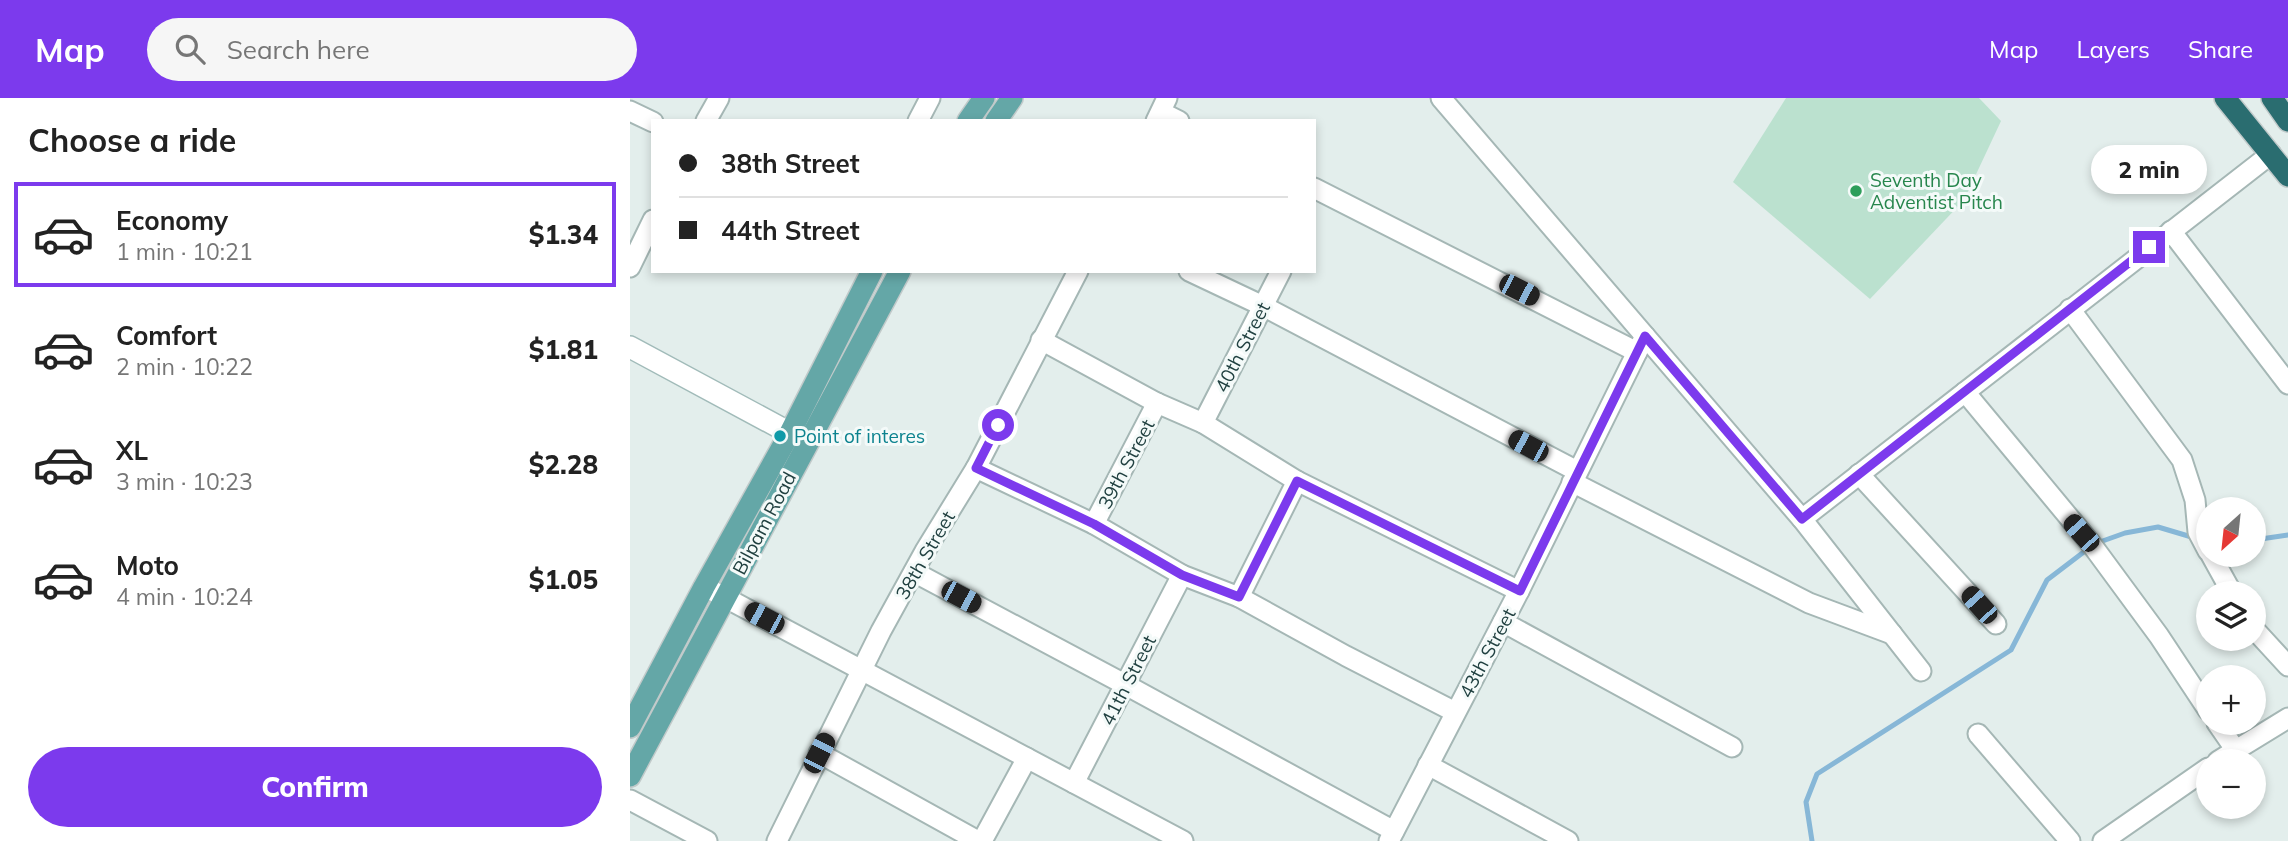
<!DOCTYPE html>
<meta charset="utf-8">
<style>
:root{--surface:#fff;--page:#f6f6f6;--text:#222;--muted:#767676;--line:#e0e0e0;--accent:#7c3aed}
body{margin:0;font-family:Mulish,sans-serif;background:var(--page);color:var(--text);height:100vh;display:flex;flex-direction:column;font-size:26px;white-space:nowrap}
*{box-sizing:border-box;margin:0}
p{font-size:23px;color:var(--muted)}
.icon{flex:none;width:38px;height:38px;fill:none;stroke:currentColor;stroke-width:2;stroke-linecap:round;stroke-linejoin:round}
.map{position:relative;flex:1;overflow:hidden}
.side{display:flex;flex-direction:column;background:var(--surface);width:630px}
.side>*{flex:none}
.guide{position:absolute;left:21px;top:21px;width:665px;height:154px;border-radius:0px;box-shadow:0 4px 10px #0003;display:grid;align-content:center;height:154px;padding:0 28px;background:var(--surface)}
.needle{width:46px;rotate:207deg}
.controls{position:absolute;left:1566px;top:399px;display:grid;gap:14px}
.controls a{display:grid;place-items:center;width:70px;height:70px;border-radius:50%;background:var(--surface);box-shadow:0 4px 10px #0003;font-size:35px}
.end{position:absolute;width:32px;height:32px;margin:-16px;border:9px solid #7c3aed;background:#fff;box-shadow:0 0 0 4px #fff}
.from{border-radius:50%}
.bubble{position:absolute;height:49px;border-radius:24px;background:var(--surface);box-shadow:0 4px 10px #0003;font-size:23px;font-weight:800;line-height:49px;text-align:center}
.car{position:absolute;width:21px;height:42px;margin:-21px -10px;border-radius:9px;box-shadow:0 0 5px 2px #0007;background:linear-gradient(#222 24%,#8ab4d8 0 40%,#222 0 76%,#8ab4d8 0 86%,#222 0)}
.guide b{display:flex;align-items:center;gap:24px;height:66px;font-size:26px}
.guide b+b{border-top:2px solid var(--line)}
.guide i{width:18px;height:18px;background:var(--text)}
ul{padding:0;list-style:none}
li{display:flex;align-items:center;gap:21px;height:105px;margin:0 14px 10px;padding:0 14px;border:4px solid transparent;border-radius:0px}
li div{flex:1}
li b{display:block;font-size:26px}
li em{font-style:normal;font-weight:800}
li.active{border-color:var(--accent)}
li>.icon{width:63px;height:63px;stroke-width:1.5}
h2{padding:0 28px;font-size:32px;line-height:84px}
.button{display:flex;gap:14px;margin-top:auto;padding:14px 28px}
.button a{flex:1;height:80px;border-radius:42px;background:var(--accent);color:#fff;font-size:28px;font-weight:800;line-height:80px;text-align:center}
header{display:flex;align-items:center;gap:42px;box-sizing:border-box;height:98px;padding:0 35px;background:var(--accent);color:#fff}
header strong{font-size:33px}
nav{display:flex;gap:38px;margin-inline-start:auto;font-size:24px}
.search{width:490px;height:63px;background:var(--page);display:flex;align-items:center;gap:18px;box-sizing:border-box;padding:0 24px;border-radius:38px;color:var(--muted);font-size:26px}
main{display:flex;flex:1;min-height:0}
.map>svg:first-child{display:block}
.green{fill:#bbe1cf}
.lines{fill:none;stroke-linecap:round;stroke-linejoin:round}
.stream{stroke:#87b7d7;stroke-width:5}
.street-casing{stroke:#a5b7b5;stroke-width:23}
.secondary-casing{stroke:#a1bbb9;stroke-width:24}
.primary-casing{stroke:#c1caca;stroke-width:24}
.highway-casing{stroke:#c1caca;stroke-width:24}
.street{stroke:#fff;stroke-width:19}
.secondary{stroke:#fff;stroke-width:21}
.primary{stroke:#64a7a7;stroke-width:21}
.highway{stroke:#2a6d70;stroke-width:21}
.route{stroke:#7c3aed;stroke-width:9}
.leisure-dot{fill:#2e9e5b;stroke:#f4faf9;stroke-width:2.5}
.culture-dot{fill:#0f9aa8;stroke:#f4faf9;stroke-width:2.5}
.labels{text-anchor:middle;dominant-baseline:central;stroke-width:6;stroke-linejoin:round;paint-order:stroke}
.leisure-label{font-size:19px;fill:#27864d;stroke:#f4faf9;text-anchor:start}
.street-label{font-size:19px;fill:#214141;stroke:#f4faf9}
.culture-label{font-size:19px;fill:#0d838f;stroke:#f4faf9;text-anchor:start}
</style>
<header>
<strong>Map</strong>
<div class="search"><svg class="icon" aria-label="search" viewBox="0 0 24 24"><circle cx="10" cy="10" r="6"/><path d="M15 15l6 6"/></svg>Search here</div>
<nav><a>Map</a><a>Layers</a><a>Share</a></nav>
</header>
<main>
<section class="side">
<h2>Choose a ride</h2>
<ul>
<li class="active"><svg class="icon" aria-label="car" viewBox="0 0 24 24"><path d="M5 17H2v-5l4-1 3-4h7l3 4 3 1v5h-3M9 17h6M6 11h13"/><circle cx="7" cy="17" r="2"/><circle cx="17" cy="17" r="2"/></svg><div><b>Economy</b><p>1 min · 10:21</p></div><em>$1.34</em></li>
<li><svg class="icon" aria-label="car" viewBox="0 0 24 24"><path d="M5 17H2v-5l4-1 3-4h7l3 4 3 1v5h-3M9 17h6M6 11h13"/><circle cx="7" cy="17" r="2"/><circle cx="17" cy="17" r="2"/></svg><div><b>Comfort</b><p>2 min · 10:22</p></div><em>$1.81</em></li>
<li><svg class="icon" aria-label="car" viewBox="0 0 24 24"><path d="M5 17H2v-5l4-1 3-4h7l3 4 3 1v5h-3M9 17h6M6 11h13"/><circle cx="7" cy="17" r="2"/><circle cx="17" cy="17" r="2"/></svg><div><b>XL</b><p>3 min · 10:23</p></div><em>$2.28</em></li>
<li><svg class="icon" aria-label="car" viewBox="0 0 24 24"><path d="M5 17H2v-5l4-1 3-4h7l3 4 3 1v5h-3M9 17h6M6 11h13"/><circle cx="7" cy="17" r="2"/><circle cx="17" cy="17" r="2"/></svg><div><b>Moto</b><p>4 min · 10:24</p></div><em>$1.05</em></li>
</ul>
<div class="button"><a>Confirm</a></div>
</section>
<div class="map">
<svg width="1658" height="743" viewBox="0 0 1658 743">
<rect width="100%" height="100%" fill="#e3eeec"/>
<!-- green -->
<polygon class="green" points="1156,0 1349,0 1371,23 1334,102 1240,201 1103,84"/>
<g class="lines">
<!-- stream -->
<g class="stream">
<polyline points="1624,442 1658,437"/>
<polyline points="1467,445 1495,435 1528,429 1565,440"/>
<polyline points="1182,743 1176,704 1187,676 1381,552 1417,482 1459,450"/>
</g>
<defs>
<g id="street">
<polyline points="0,13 23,24"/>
<polyline points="531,14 549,23"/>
<polyline points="76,23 89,0"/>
<polyline points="288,23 300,0"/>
<polyline points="526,23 537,0"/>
<polyline points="684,90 1007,254"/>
<polyline points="1541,133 1658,286"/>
<polyline points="0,169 23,122"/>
<polyline points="559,173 633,208 947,373"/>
<polyline points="1440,211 1552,362 1565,402 1568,434 1578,453"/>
<polyline points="1015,238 1172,421 1291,573"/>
<polyline points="411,242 527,305 573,325 667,383 889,493"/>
<polyline points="1335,294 1462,447 1529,538 1578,612"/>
<polyline points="573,325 651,173"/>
<polyline points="346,370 464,426 552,477 609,499 716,558 825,614"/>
<polyline points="1229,376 1366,526"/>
<polyline points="942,384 1179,505 1262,536"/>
<polyline points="1172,421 1641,56"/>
<polyline points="464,426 527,305"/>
<polyline points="1581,457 1602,495"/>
<polyline points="284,474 496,587 764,733"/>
<polyline points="81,492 553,743"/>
<polyline points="609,499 667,383"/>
<polyline points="873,524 1102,649"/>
<polyline points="1624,531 1658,568"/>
<polyline points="1587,625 1605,651"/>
<polyline points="1348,636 1440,743"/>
<polyline points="189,655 348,743"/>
<polyline points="1588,663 1658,620"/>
<polyline points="798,667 938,743"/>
<polyline points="444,685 552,477"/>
<polyline points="0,702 77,743"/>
<polyline points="147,743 251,533 295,453 346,370 448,173"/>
<polyline points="352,743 397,660"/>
<polyline points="759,743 889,493 1015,238 811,0"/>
<polyline points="1473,743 1578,670"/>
</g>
<polyline id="secondary" points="0,249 160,335"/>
<g id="primary">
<polyline points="338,23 354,0"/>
<polyline points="366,23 382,0"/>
<polyline points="0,629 74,489 160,335 242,173"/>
<polyline points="0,678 270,173"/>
</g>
<g id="highway">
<polyline points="1595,0 1658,78"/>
<polyline points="1642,0 1658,23"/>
</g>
</defs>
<!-- street casing -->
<use href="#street" class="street-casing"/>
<!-- secondary casing -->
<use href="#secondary" class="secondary-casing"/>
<!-- primary casing -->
<use href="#primary" class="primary-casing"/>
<!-- highway casing -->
<use href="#highway" class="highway-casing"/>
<!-- street -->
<use href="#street" class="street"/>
<!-- secondary -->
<use href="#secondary" class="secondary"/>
<!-- primary -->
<use href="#primary" class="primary"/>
<!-- highway -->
<use href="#highway" class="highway"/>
</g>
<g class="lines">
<!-- route -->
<polyline class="route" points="368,327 346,370 464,426 552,477 609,499 667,383 890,493 1015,238 1172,421 1519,149"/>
</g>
<!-- markers -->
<circle class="leisure-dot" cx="1226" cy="93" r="7"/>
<circle class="culture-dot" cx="150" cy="338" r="7"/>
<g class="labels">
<!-- leisure labels -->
<g class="leisure-label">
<text x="1240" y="82">Seventh Day<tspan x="1240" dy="22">Adventist Pitch</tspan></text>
</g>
<!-- street labels -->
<g class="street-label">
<text transform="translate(612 249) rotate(-63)">40th Street</text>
<text transform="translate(496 366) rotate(-62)">39th Street</text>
<text transform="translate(134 425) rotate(-62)">Bilpam Road</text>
<text transform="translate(295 457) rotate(-60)">38th Street</text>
<text transform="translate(857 555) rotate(-62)">43th Street</text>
<text transform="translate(498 582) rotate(-63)">41th Street</text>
</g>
<!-- culture labels -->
<g class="culture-label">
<text x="164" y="338">Point of interes</text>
</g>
</g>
</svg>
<div class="controls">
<a><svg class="needle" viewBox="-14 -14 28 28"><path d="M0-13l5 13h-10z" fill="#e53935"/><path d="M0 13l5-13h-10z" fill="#767676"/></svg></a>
<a><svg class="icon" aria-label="layers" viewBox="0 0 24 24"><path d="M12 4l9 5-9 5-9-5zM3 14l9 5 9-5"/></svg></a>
<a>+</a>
<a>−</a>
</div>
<i class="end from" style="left:368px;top:327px"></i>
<i class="end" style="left:1519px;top:149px"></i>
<div class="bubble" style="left:1461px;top:47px;width:116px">2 min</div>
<i class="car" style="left:889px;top:192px;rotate:117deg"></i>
<i class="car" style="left:898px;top:348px;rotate:298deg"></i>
<i class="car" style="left:1451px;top:435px;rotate:318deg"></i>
<i class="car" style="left:331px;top:499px;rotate:118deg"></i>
<i class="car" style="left:1349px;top:507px;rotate:318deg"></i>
<i class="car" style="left:134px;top:520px;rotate:298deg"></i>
<i class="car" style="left:189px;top:655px;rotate:27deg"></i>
<div class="guide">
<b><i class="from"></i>38th Street</b>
<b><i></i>44th Street</b>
</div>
</div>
</main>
